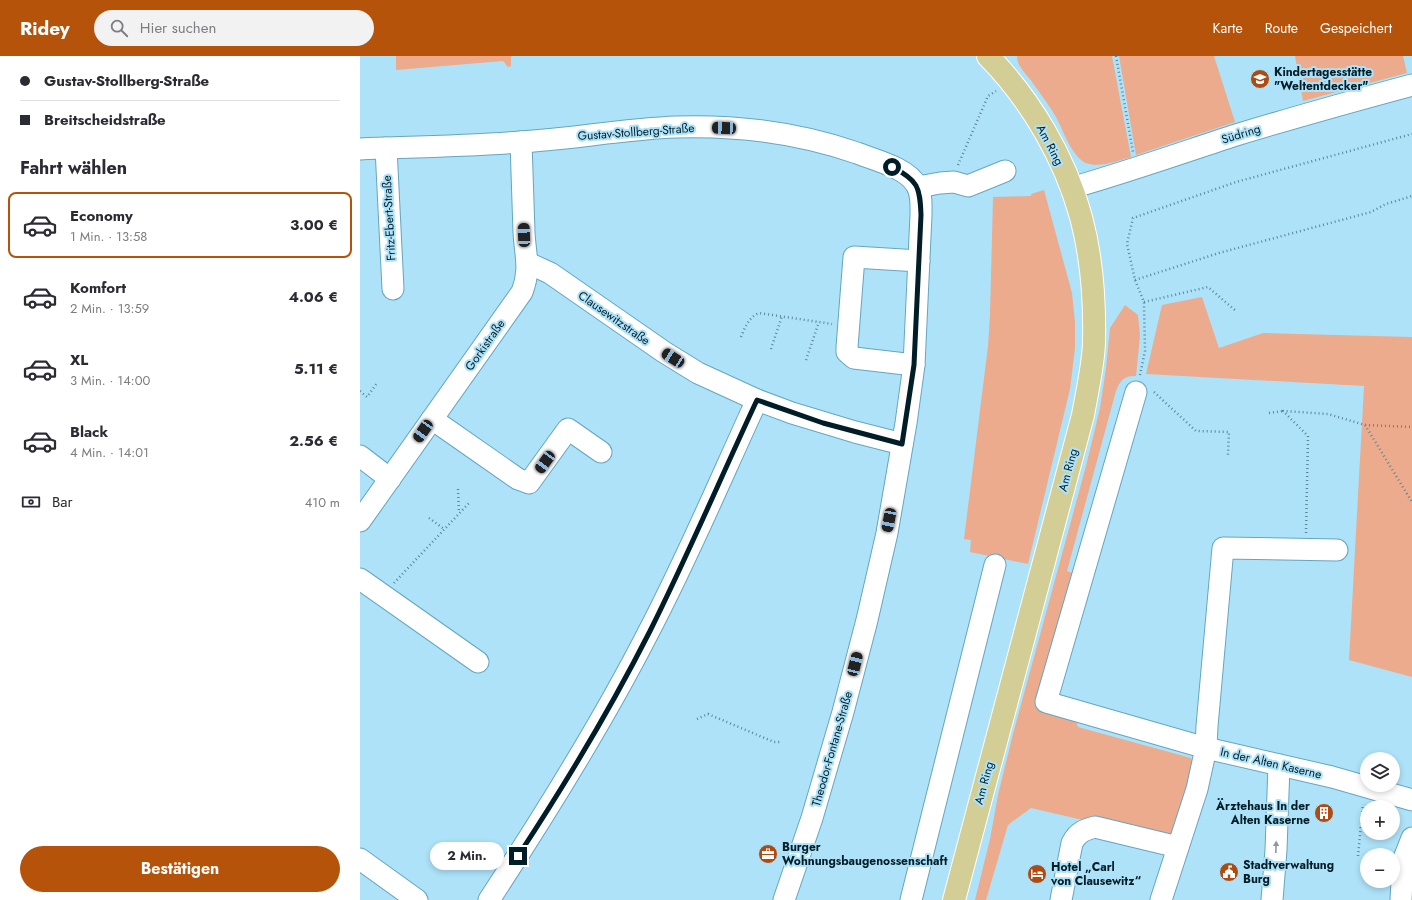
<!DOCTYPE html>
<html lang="de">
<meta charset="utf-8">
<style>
:root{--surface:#fff;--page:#f2f2f3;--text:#2b2b33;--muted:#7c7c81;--line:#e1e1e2;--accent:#b45309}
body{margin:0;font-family:Jost,sans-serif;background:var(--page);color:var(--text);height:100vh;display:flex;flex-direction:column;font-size:15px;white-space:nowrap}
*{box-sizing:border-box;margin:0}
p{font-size:13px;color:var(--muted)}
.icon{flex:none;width:22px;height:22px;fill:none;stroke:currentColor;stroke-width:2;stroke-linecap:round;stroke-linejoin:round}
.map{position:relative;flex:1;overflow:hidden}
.details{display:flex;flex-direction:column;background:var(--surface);width:360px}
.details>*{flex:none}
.guide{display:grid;align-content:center;height:88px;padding:0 20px;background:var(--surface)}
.buttons{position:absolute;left:1000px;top:696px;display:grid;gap:8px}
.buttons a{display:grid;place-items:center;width:40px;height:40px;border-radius:50%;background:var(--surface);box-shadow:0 2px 6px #0003;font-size:20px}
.end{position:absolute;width:18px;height:18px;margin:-9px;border:5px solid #011d27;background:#fff;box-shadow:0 0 0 2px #fff}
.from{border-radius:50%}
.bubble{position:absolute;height:28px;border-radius:14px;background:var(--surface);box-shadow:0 2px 6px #0003;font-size:13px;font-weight:700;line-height:28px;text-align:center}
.car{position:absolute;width:12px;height:24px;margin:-12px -6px;border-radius:5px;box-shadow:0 0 3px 1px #0007;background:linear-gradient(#222 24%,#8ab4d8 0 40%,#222 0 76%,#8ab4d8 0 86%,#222 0)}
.guide b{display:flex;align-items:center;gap:14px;height:38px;font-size:15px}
.guide b+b{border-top:1px solid var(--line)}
.guide i{width:10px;height:10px;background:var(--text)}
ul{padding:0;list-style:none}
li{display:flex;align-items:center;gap:12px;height:66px;margin:0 8px 6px;padding:0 12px;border:2px solid transparent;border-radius:8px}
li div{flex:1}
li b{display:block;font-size:15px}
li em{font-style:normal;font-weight:700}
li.active{border-color:var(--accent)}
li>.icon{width:36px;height:36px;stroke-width:1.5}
h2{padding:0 20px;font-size:18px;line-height:48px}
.pay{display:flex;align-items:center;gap:10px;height:44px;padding:0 20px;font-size:15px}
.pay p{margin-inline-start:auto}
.action{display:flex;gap:8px;margin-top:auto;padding:8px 20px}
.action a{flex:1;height:46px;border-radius:24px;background:var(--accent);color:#fff;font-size:16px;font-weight:700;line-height:46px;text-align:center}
header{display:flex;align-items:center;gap:24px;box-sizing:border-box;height:56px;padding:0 20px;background:var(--accent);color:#fff}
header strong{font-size:19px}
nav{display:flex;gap:22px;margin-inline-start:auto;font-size:14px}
.search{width:280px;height:36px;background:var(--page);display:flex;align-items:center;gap:10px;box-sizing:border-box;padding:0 14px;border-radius:22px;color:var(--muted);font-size:15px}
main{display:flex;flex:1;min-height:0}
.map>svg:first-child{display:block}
.green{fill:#ecab8d}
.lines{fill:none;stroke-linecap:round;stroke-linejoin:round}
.minor-casing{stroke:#64a6c0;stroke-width:23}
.major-casing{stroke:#fff;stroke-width:24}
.path{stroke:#5d8696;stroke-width:2.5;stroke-dasharray:1 3;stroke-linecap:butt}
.minor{stroke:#fff;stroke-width:21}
.major{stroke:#d3ce96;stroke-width:22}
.oneway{fill:#8d999e}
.route{stroke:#011d27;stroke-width:5}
.labels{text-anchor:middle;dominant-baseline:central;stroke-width:4;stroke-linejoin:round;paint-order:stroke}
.poi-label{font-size:12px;font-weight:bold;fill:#011d27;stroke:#aee2f8;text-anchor:start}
.street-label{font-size:12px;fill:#011d27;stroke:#aee2f8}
</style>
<header>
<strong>Ridey</strong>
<div class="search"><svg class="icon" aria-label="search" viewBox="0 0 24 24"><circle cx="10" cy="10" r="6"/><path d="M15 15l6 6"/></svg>Hier suchen</div>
<nav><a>Karte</a><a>Route</a><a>Gespeichert</a></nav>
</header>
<main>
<section class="details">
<div class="guide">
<b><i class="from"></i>Gustav-Stollberg-Straße</b>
<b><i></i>Breitscheidstraße</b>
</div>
<h2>Fahrt wählen</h2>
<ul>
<li class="active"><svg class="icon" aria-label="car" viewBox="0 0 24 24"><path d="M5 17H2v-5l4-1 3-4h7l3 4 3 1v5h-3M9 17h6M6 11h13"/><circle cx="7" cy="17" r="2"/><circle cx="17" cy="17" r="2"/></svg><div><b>Economy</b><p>1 Min. · 13:58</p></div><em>3.00 €</em></li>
<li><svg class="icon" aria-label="car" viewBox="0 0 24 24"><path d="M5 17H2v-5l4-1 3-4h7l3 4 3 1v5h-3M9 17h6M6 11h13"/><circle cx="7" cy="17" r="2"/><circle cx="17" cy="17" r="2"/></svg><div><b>Komfort</b><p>2 Min. · 13:59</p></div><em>4.06 €</em></li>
<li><svg class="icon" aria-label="car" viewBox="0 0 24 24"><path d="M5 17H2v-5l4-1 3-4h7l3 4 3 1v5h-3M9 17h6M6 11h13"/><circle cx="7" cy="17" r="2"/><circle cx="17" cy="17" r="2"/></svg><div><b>XL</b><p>3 Min. · 14:00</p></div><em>5.11 €</em></li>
<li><svg class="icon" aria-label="car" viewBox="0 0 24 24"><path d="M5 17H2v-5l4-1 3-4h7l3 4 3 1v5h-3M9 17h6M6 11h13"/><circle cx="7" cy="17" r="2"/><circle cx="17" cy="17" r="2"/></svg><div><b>Black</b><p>4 Min. · 14:01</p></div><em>2.56 €</em></li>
</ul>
<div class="pay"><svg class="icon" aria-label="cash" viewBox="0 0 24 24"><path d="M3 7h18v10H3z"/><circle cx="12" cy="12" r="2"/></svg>Bar<p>410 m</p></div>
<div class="action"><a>Bestätigen</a></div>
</section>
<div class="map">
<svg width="1052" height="844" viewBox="0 0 1052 844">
<rect width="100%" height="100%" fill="#aee2f8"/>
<!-- green -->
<g class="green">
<polygon points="36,0 151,0 151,10 148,11 143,5 36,14"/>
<path d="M657 0H752L771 101C757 105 740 112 726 107 712 101 703 74 696 61 689 49 680 37 672 26 666 17 657 11 657 0Z"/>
<polygon points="759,0 854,0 875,66 776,99"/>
<polygon points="935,0 1043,0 1047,17 943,45"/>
<polygon points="684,134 712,237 715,266 715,292 710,333 668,508 610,496 611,484 604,483 628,290 630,259 633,141 671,140 671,138"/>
<polygon points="842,241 859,292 903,277 1052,281 1052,621 989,604 1004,330 786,318 802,249"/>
<path d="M765 249 778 259 780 280 776 320C765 319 760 324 756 335L707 515 717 519 675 649 715 662 718 671 831 702 834 713 816 776 804 783 671 752 648 769 626 844H615L630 783 638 739 653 678 726 410 740 352 746 312 750 272Z"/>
</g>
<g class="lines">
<defs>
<g id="minor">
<polyline points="26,92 33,233"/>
<path d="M0 93C53 91 107 90 160 86 212 83 264 73 316 71 378 69 439 77 497 97 515 104 548 112 557 130 562 139 561 149 561 159L554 309 546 367 527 477 507 564 483 656 452 762 424 844"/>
<polyline points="558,131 580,127 594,126 608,130 645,115"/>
<path d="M711 132C767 116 821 97 876 79 935 61 993 45 1052 29"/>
<polyline points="168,207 190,217 304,296 338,317 397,344 432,357 495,376 542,388"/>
<polyline points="554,309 494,302 487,296 487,291 494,201 559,205"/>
<polyline points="776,336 686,646 846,692 847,670 863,492 977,494"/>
<polyline points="72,363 158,423 169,427 208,373 241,396"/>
<polyline points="0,400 30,423"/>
<path d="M0 465 162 236C171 213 165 199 164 176 163 146 162 116 161 86"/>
<polyline points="0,523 118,606"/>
<polyline points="0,803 57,844"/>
<path d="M129 844C186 757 241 669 288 577 328 501 361 422 397 344"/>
<polyline points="551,844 635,509"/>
<path d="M701 844 712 787C718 776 724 774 735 771L818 791"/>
<polyline points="801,844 837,733 846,692 972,721 1052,744"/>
<polyline points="912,844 916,794 919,709"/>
<polyline points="1041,844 1043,805 1052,782"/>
</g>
<path id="major" d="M594 844 723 359C727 336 733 311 734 287 735 245 732 202 721 161 705 102 671 44 628 0"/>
</defs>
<!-- minor casing -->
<use href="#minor" class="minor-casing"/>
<!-- major casing -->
<use href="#major" class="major-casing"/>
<!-- path -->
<g class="path">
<polyline points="756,0 773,96"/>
<polyline points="598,109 628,40 636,35"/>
<polyline points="775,224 859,197 1011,156 1026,148 1052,140"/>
<polyline points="784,246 848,231 876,255"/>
<path d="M381 281C385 271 389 261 399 257L472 268"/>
<polyline points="411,293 422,260"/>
<polyline points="446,304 459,266"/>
<polyline points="780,319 785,295 784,246 775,224 767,188 773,162 876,126 1052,78"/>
<polyline points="0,335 7,341 17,327"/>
<polyline points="794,336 836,375 869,376 868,399"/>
<polyline points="909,357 923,355"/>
<polyline points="1005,369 1052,371"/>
<polyline points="98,433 99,457"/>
<polyline points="69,462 84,473"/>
<polyline points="946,477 948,380 923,355 968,358 1005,369 1052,446"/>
<polyline points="34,527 110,446"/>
<polyline points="337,663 348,658 414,686 420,686"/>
<polyline points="998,800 1003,748"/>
</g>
<!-- minor -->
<use href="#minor" class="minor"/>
<!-- major -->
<use href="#major" class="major"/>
</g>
<!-- one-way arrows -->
<defs><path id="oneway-solid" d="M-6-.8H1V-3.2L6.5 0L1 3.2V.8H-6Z"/></defs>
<use class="oneway" href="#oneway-solid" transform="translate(916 791) rotate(-88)"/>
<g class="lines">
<!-- route -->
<path class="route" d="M158 800C206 727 251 652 290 575 328 499 361 421 397 344L463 367 542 388 554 309 561 159C560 131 558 124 532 111"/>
</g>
<!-- icons -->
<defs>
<symbol id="school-disc" viewBox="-11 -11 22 22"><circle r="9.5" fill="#ae4b13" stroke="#aee2f8"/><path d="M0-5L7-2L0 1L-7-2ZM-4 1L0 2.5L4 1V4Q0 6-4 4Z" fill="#fff"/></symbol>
<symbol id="building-disc" viewBox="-11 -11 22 22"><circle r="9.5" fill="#ae4b13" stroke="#aee2f8"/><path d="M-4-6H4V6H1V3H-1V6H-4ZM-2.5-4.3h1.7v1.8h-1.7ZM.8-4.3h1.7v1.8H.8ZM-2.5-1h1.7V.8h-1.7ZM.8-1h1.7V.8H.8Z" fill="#fff"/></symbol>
<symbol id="office-disc" viewBox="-11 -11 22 22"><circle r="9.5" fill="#ae4b13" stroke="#aee2f8"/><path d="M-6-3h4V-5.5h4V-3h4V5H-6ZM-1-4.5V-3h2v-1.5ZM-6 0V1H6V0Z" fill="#fff"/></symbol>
<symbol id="civic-disc" viewBox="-11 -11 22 22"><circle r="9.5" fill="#ae4b13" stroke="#aee2f8"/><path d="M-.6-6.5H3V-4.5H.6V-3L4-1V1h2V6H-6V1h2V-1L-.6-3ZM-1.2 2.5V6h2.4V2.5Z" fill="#fff"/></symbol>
<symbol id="hotel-disc" viewBox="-11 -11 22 22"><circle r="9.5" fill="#ae4b13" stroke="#aee2f8"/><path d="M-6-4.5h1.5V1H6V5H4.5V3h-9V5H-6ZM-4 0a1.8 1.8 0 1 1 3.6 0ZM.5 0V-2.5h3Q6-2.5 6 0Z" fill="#fff"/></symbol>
</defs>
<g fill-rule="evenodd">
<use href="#school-disc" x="889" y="12" width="22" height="22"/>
<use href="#building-disc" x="953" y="746" width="22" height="22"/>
<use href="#office-disc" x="397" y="787" width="22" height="22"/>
<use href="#civic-disc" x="858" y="805" width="22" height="22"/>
<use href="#hotel-disc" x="666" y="807" width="22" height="22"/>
</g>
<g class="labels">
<!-- poi labels -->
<g class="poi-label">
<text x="914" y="16">Kindertagesstätte<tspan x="914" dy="14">"Weltentdecker"</tspan></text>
<text x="950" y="750" text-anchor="end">Ärztehaus In der<tspan x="950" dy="14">Alten Kaserne</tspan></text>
<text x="422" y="791">Burger<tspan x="422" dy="14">Wohnungsbaugenossenschaft</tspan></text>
<text x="883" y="809">Stadtverwaltung<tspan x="883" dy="14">Burg</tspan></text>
<text x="691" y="811">Hotel „Carl<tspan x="691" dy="14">von Clausewitz“</tspan></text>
</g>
<!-- street labels -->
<g class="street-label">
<text transform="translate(276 76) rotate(-4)">Gustav-Stollberg-Straße</text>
<text transform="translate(881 78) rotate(-17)">Südring</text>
<text transform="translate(690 89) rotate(62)">Am Ring</text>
<text transform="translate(29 162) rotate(-93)">Fritz-Ebert-Straße</text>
<text transform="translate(254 262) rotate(35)">Clausewitzstraße</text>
<text transform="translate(125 289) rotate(-55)">Gorkistraße</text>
<text transform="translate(708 414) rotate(-75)">Am Ring</text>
<text transform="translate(472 693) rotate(-74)">Theodor-Fontane-Straße</text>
<text transform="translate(911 707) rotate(13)">In der Alten Kaserne</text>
<text transform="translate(624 727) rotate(-75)">Am Ring</text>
</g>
</g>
</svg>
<div class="buttons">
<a><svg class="icon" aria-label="layers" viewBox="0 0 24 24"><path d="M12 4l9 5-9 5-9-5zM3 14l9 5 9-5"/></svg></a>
<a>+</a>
<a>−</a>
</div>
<i class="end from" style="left:532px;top:111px"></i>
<i class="end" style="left:158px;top:800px"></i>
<div class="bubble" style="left:70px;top:786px;width:74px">2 Min.</div>
<i class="car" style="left:364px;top:72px;rotate:272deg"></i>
<i class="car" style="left:164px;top:179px;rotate:358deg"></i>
<i class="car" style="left:313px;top:302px;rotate:303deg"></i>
<i class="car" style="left:63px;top:375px;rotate:215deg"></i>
<i class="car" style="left:185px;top:406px;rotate:216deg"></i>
<i class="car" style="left:529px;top:464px;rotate:191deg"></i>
<i class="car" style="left:495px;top:608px;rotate:14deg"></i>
</div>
</main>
